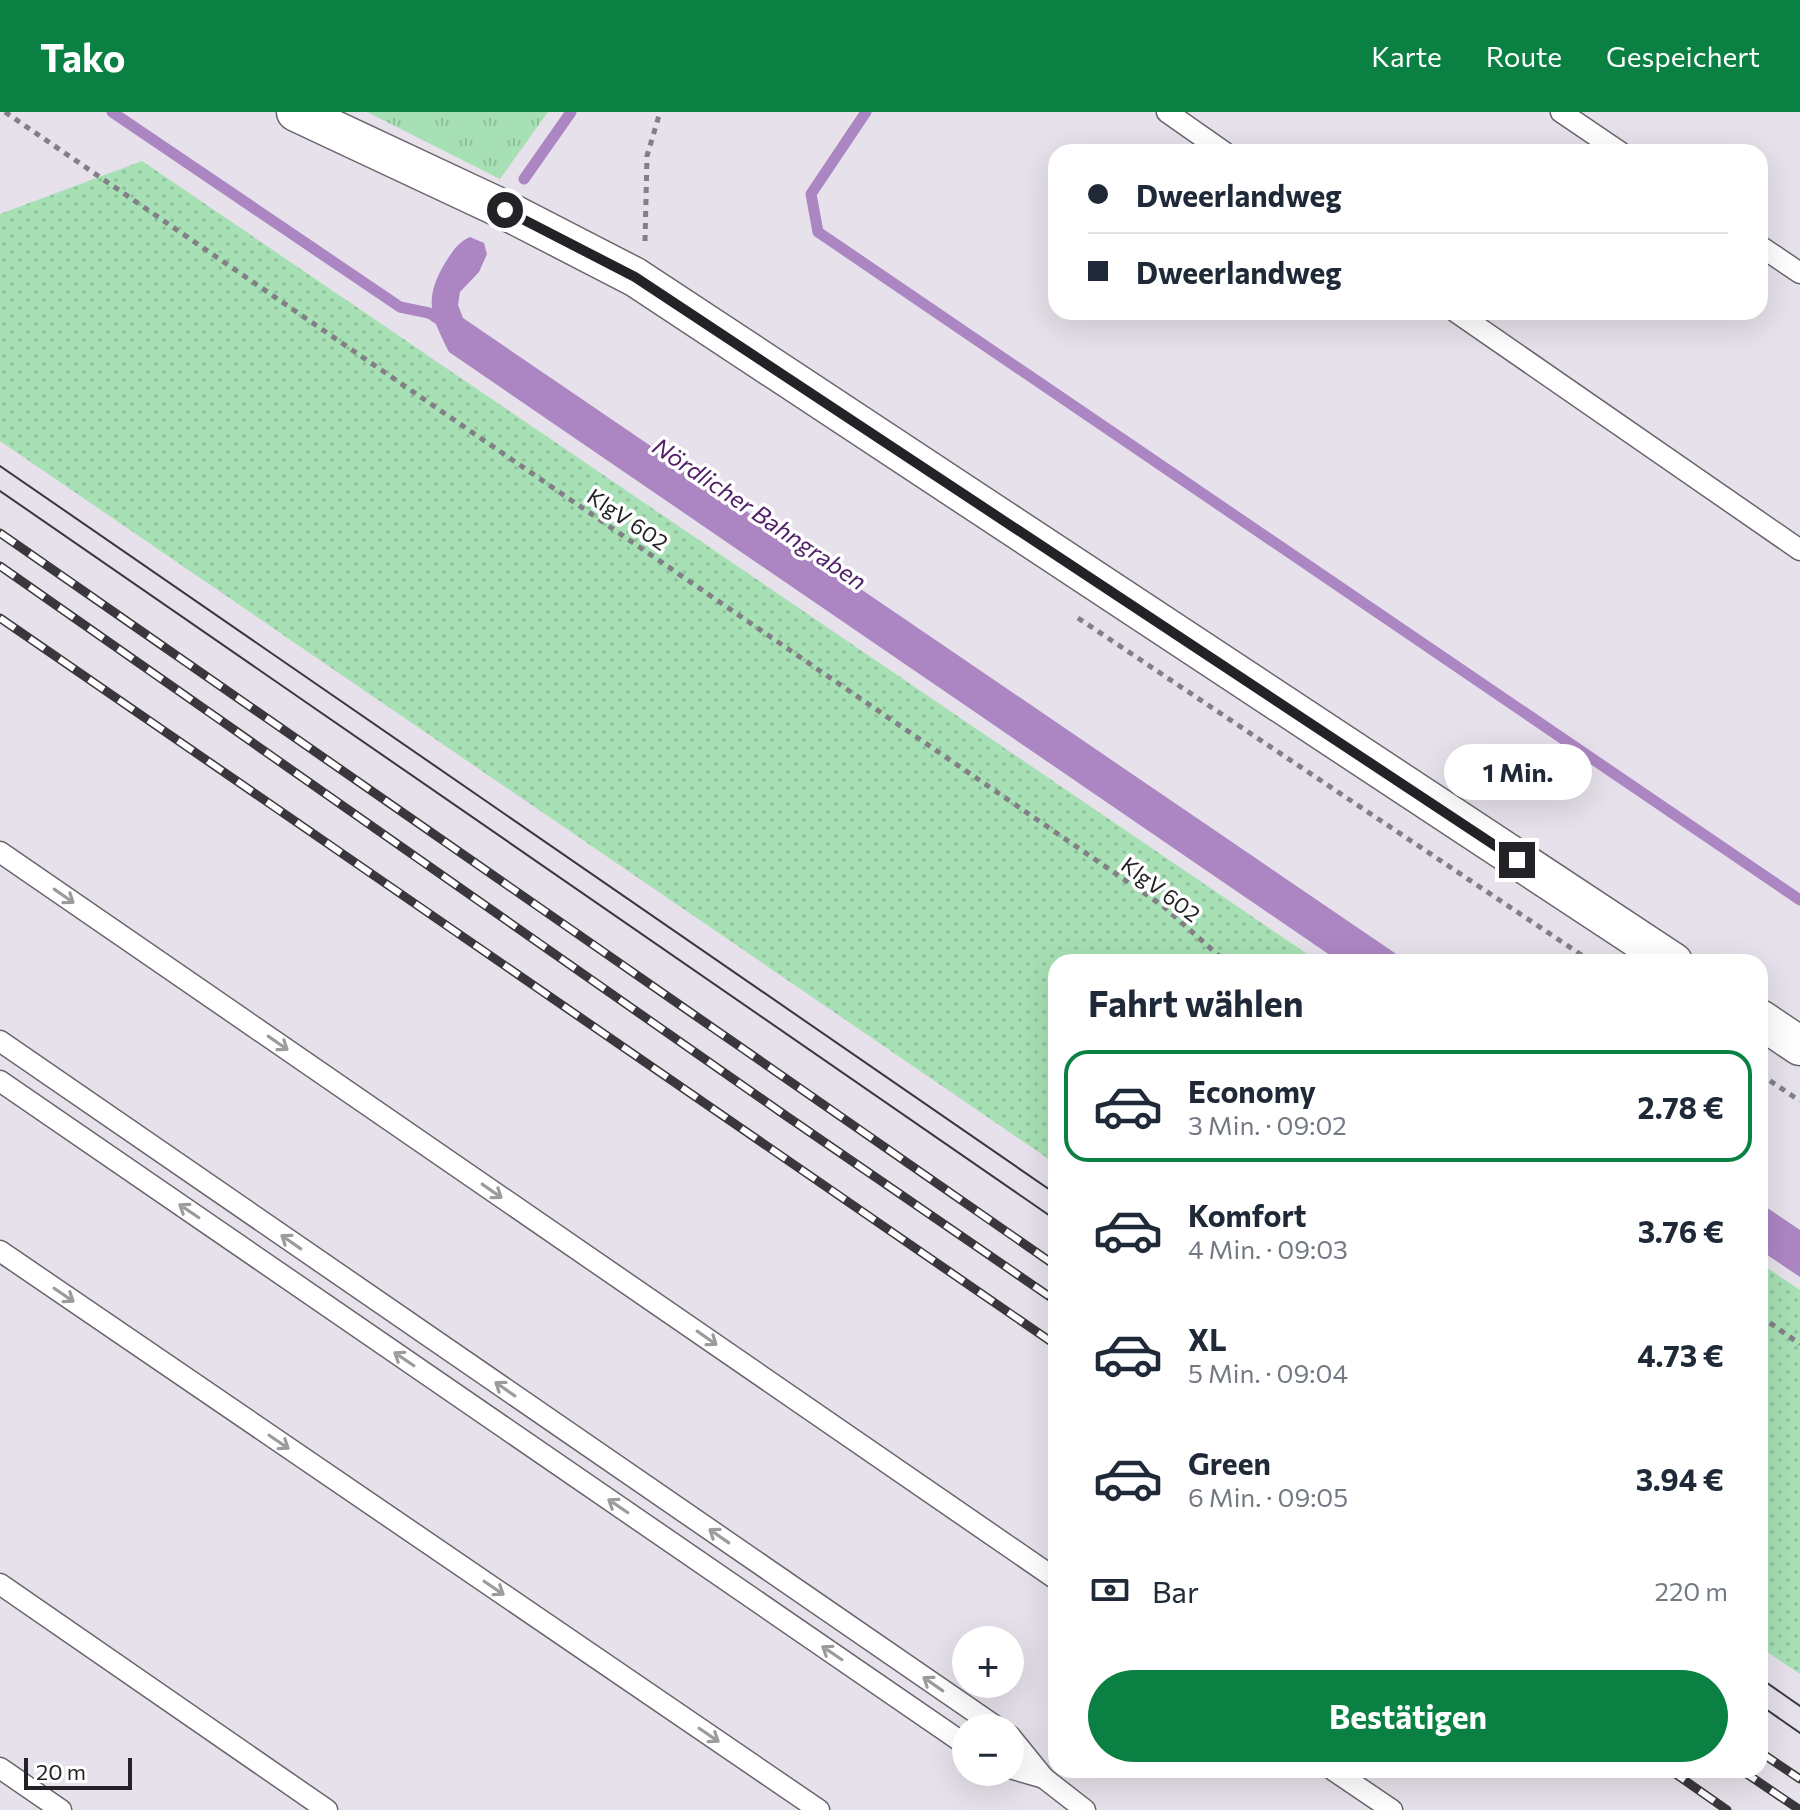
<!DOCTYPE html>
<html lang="de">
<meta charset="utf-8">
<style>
:root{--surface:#fff;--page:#f2f2f3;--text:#1f2937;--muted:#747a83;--line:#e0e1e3;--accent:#0b8043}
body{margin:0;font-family:Commissioner,sans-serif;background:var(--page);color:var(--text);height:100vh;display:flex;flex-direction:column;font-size:30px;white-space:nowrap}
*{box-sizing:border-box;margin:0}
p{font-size:26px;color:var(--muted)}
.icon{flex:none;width:44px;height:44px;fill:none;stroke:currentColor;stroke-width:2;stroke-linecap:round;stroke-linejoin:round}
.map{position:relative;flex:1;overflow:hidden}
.panel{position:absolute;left:1048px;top:842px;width:720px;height:824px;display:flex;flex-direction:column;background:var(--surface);border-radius:24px;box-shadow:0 8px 32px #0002}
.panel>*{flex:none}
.hud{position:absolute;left:1048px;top:32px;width:720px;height:176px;border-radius:24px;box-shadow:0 8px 32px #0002;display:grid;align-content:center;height:176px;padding:0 40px;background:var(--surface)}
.tools{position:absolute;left:952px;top:1514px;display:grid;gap:16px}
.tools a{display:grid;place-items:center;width:72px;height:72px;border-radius:50%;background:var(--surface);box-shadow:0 8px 32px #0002;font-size:40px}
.scale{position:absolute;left:24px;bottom:20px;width:108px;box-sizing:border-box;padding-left:8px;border:4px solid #242226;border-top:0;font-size:22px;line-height:28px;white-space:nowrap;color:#242226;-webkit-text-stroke:6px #fff;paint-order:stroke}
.end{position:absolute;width:36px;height:36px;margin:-18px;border:10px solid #242226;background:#fff;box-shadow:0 0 0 4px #fff}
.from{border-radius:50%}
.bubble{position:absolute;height:56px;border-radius:28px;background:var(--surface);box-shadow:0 8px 32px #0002;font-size:26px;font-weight:700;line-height:56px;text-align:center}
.hud b{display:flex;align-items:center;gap:28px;height:76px;font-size:30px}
.hud b+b{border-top:2px solid var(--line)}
.hud i{width:20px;height:20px;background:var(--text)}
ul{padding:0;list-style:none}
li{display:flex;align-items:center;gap:24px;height:112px;margin:0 16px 12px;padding:0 24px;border:4px solid transparent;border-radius:24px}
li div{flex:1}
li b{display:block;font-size:30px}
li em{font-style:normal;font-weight:700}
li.on{border-color:var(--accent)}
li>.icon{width:72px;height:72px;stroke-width:1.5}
h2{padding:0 40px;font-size:36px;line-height:96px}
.pay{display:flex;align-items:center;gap:20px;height:88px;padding:0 40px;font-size:30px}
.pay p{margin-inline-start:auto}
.cta{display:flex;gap:16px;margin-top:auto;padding:16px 40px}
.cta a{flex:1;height:92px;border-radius:48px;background:var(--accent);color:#fff;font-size:32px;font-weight:700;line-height:92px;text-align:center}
header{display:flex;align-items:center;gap:48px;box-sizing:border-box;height:112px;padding:0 40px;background:var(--accent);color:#fff}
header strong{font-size:38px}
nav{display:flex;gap:44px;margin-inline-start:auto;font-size:28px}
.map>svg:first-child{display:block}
.grass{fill:url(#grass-tufts)}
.garden{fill:url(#garden-dots)}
.water{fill:#ac86c3}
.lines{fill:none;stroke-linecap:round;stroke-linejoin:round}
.stream{stroke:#ac86c3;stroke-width:11}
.service-casing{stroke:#6a656d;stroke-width:23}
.minor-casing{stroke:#6a656d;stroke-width:41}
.path{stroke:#837f86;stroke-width:5;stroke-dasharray:6 6;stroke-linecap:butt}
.service{stroke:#fff;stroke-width:20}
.minor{stroke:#fff;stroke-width:38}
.tram{stroke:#39373c;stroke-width:2}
.rail-casing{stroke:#39373c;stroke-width:9}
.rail{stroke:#fff;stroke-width:6;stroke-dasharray:18;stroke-linecap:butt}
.oneway{stroke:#9c9c9d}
.route{stroke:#242226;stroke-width:10}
.labels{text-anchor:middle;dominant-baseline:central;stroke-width:7;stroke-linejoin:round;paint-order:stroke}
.street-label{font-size:22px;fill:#242226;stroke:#fff}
.water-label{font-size:24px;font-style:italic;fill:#51216a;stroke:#fff}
</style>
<header>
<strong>Tako</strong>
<nav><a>Karte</a><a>Route</a><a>Gespeichert</a></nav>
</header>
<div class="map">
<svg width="1800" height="1698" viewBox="0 0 1800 1698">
<defs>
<pattern id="grass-tufts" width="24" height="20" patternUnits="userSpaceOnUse" patternTransform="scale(2)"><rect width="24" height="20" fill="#a7e0b4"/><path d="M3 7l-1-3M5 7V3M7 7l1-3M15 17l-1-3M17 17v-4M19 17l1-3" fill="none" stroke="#90c09b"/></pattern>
<pattern id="garden-dots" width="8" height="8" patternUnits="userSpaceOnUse" patternTransform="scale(2)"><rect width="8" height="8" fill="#a7e0b4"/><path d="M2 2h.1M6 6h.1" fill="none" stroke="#90c09b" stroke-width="1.8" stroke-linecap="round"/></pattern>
</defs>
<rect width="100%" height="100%" fill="#e6e1ea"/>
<!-- grass -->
<polygon class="grass" points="367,0 548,0 500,67"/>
<!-- garden -->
<g class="garden">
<polygon points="142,49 1319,850 1056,850 1056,1052 0,329 0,102"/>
<polygon points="1760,1151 1800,1178 1800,1562 1760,1535"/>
</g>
<!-- water -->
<g class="water">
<path d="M470 125 484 131 487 142 479 160 460 180 458 193 463 206 1408 850H1340L449 240C431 204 423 188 445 151 453 139 457 131 470 125Z"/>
<polygon points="1760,1091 1800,1118 1800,1165 1760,1138"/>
</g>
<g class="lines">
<!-- stream -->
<g class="stream">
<polyline points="112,0 400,195 429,201 446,212"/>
<polyline points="866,0 811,82 818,120 1800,788"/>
<polyline points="524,67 571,0"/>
</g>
<defs>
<g id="service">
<polyline points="1167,0 1224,40"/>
<polyline points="1561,0 1620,40"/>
<polyline points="1760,134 1800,161"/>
<polyline points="1456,200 1800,438"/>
<polyline points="0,740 1056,1467"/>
<polyline points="0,929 998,1616"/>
<polyline points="0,969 966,1633"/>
<polyline points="0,1139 819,1698"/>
<polyline points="0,1472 327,1698"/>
<polyline points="1010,1624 1044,1666"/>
<polyline points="0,1656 61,1698"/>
<polyline points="1010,1656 1044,1666 1085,1698"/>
<polyline points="1333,1658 1392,1698"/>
</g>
<g id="minor">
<polyline points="296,0 505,98 635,165 1673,850"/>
<polyline points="1760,907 1800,934"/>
</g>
</defs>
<!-- service casing -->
<use href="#service" class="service-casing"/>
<!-- minor casing -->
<use href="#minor" class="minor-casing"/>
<!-- path -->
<g class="path">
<polyline points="5,0 1163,794 1226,850"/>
<polyline points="645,129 647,44 660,0"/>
<polyline points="1078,506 1592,850"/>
<polyline points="1760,962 1800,989"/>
<polyline points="1760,1204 1800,1232"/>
</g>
<!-- service -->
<use href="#service" class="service"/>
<!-- minor -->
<use href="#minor" class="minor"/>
<!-- tram -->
<g class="tram">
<polyline points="0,354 1056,1082"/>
<polyline points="0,379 1056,1108"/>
<polyline points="1760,1566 1800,1594"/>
<polyline points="1760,1593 1800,1621"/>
</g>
<defs>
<g id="rail">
<polyline points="0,421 1056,1154"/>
<polyline points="0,454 779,999 1056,1189"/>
<polyline points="0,506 1056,1233"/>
<polyline points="1760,1640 1800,1667"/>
<polyline points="1670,1658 1727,1698"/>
<polyline points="1741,1658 1800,1698"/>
</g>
</defs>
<!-- rail casing -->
<use href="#rail" class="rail-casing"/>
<!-- rail -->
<use href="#rail" class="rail"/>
</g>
<!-- one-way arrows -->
<defs><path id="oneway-shaft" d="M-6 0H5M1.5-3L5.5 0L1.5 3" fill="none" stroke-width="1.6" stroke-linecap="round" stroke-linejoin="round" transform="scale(2)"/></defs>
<g class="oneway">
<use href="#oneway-shaft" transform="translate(64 784) rotate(35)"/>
<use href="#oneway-shaft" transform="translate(278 931) rotate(35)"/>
<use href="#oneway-shaft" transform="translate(492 1079) rotate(35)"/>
<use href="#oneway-shaft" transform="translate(189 1099) rotate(-146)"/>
<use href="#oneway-shaft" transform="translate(291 1130) rotate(-145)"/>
<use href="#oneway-shaft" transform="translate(64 1183) rotate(34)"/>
<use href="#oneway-shaft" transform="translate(707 1226) rotate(35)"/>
<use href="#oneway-shaft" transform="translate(404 1247) rotate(-146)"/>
<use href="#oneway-shaft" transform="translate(505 1277) rotate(-145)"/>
<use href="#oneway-shaft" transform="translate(279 1330) rotate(34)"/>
<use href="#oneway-shaft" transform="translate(618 1394) rotate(-146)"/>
<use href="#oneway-shaft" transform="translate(719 1424) rotate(-145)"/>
<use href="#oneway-shaft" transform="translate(494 1476) rotate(34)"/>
<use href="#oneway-shaft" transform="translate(832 1541) rotate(-146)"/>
<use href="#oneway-shaft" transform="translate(933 1572) rotate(-145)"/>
<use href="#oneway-shaft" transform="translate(709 1623) rotate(34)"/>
</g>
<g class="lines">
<!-- route -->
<polyline class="route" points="505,98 635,165 1517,748"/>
</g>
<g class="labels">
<!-- street labels -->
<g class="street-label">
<text transform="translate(628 407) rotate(34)">KlgV 602</text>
<text transform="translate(1161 777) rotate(37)">KlgV 602</text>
</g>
<!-- water labels -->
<g class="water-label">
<text transform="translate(760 401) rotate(34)">Nördlicher Bahngraben</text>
</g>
</g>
</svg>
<div class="tools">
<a>+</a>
<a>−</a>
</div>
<div class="scale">20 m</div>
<i class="end from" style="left:505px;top:98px"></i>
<i class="end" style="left:1517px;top:748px"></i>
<div class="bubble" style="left:1444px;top:632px;width:148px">1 Min.</div>
<div class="hud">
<b><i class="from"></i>Dweerlandweg</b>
<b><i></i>Dweerlandweg</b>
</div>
<section class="panel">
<h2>Fahrt wählen</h2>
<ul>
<li class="on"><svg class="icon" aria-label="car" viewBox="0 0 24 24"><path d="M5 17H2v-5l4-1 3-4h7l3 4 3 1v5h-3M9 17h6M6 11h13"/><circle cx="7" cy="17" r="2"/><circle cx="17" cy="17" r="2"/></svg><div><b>Economy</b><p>3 Min. · 09:02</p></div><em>2.78 €</em></li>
<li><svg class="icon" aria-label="car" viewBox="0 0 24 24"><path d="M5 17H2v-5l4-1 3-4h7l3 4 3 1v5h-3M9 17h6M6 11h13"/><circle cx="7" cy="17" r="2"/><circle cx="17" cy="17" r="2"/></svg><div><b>Komfort</b><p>4 Min. · 09:03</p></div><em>3.76 €</em></li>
<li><svg class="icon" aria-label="car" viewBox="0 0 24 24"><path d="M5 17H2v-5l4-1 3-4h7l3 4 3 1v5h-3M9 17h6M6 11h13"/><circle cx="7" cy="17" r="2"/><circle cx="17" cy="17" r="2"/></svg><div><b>XL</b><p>5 Min. · 09:04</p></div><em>4.73 €</em></li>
<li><svg class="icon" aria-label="car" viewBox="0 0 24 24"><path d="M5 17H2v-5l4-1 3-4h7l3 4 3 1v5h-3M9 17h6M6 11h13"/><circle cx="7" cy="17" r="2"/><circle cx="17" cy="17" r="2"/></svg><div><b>Green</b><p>6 Min. · 09:05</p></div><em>3.94 €</em></li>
</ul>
<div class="pay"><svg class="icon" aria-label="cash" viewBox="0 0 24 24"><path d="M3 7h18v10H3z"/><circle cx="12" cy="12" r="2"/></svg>Bar<p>220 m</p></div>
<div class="cta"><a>Bestätigen</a></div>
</section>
</div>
